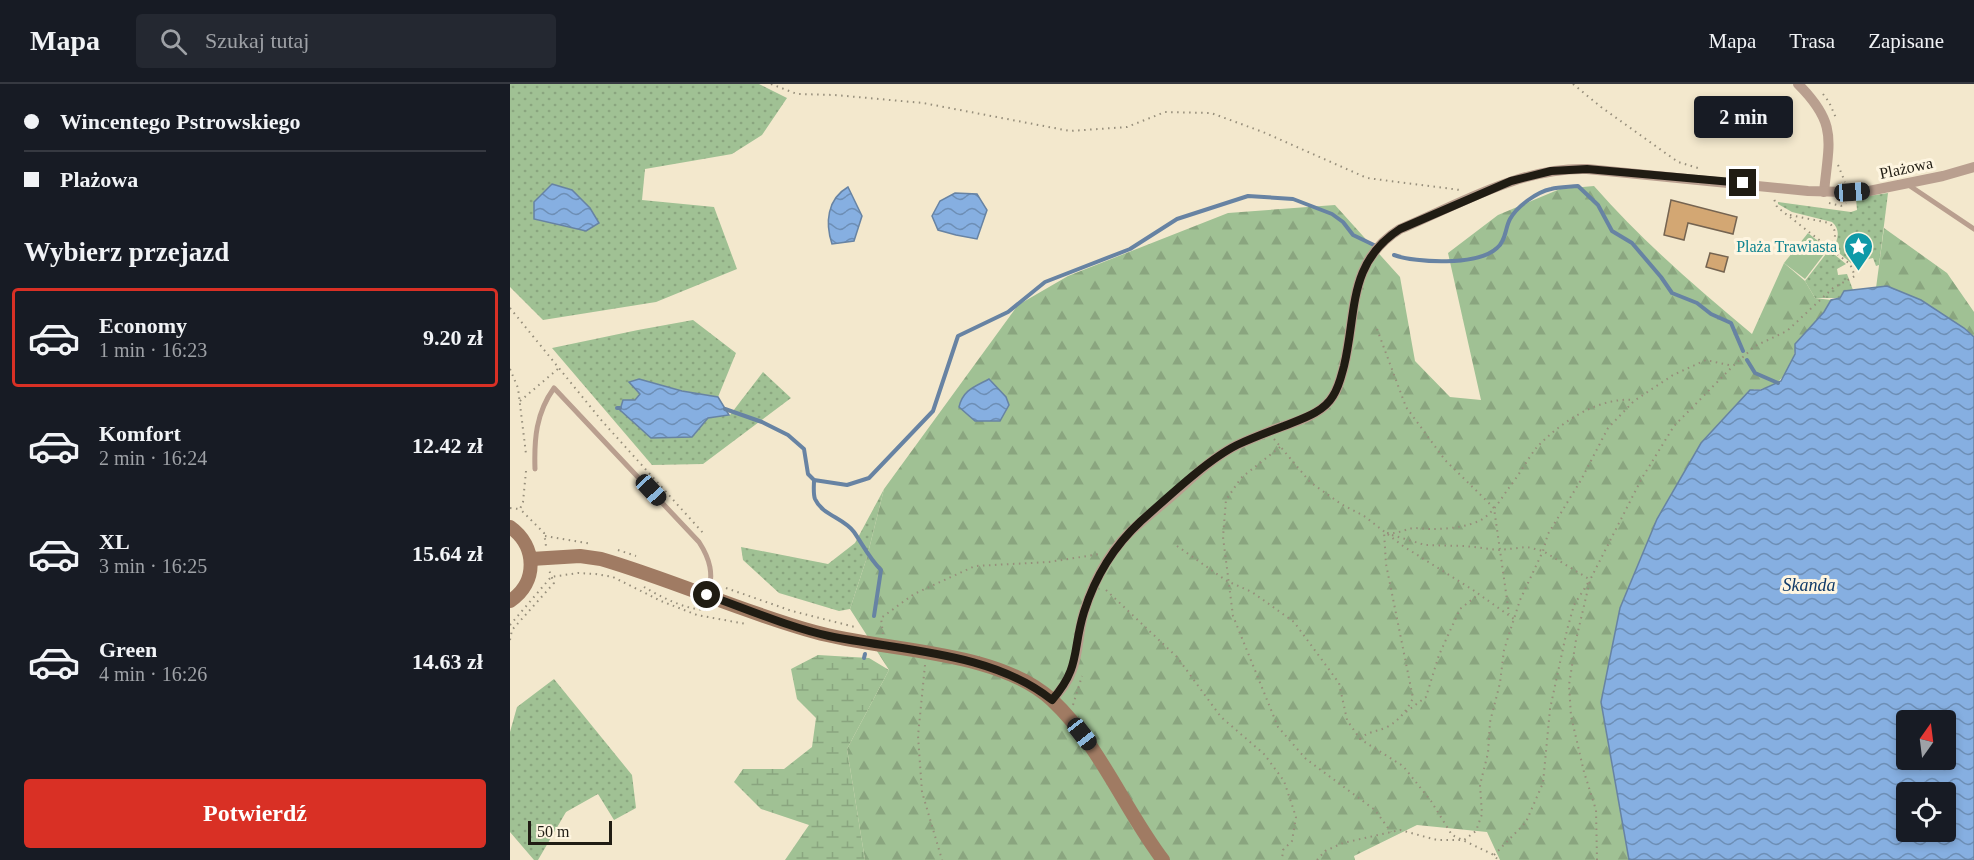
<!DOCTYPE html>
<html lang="pl">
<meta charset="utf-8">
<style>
:root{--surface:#171b24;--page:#242831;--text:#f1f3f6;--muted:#9ea1a6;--line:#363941;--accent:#d93025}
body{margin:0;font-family:Georgia,serif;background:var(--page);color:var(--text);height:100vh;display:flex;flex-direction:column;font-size:22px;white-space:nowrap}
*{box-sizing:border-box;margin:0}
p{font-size:20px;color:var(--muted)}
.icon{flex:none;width:33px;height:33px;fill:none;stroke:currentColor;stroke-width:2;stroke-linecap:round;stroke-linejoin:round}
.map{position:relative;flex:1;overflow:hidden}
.details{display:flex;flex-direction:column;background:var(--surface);width:510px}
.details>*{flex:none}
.guide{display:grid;align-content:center;height:132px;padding:0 24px;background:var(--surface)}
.needle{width:39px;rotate:14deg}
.fabs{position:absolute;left:1386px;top:626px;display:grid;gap:12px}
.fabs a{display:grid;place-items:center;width:60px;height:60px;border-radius:6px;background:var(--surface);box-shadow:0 3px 9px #0003;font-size:30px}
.scale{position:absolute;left:18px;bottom:15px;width:84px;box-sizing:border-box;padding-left:6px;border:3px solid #201c13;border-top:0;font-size:16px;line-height:21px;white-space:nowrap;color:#201c13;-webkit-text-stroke:4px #fef5e0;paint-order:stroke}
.end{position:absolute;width:27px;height:27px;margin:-14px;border:8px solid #201c13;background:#fff;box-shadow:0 0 0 3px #fff}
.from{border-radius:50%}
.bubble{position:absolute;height:42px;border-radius:6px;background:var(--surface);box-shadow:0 3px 9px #0003;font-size:20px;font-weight:700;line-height:42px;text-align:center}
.car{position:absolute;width:18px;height:36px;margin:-18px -9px;border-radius:8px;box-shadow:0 0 4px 2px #0007;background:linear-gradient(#222 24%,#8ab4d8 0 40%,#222 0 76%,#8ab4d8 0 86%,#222 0)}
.guide b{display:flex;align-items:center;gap:21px;height:57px;font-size:22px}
.guide b+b{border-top:2px solid var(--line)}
.guide i{width:15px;height:15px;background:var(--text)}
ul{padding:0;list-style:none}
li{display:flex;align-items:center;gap:18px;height:99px;margin:0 12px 9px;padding:0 12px;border:3px solid transparent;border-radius:6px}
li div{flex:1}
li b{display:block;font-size:22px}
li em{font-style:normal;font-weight:700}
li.current{border-color:var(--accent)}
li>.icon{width:54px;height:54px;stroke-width:1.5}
h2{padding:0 24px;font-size:27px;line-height:72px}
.primary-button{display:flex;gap:12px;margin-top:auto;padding:12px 24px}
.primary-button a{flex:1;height:69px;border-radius:6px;background:var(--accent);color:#fff;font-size:24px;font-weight:700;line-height:69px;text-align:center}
header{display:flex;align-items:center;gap:36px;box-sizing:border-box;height:84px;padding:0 30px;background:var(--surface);border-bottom:2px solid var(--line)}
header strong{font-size:28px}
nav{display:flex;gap:33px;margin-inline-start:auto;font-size:21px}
.search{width:420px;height:54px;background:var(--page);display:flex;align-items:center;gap:15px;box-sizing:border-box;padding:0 21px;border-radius:6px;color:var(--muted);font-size:22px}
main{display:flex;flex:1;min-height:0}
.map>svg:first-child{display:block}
.grass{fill:url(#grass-dots)}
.forest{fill:url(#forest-firs)}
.wetland{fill:url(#wetland-marsh)}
.garden{fill:#a0c194}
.water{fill:url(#water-waves);stroke:#6783a3;stroke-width:1.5;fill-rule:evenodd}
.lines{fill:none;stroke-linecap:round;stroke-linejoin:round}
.stream{stroke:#6783a3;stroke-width:4}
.building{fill:#d3a773;stroke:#756451;stroke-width:1.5}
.path{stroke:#968e7b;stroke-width:2;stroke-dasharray:1.5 4.5;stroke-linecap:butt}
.lane{stroke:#b99f8f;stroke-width:5}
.street{stroke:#b99f8f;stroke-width:10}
.secondary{stroke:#a07b63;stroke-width:14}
.route{stroke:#201c13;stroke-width:8}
.labels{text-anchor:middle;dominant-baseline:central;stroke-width:6;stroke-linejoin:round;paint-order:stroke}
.street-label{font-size:16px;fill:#201c13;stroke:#fef5e0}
.culture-label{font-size:16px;fill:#0d838f;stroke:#fef5e0;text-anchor:end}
.water-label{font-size:18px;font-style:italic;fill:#0f3a68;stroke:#fef5e0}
</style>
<header>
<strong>Mapa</strong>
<div class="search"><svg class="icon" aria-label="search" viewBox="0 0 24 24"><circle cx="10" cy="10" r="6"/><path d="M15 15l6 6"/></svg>Szukaj tutaj</div>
<nav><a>Mapa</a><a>Trasa</a><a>Zapisane</a></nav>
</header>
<main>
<section class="details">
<div class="guide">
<b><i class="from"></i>Wincentego Pstrowskiego</b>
<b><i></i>Plażowa</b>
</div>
<h2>Wybierz przejazd</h2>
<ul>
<li class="current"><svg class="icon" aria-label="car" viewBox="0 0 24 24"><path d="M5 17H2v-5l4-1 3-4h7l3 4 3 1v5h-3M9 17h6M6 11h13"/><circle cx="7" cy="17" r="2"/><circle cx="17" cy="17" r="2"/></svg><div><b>Economy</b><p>1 min · 16:23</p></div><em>9.20 zł</em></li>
<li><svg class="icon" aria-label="car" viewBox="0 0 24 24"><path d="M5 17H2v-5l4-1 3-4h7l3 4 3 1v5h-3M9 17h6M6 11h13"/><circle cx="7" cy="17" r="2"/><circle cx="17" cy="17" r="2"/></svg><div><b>Komfort</b><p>2 min · 16:24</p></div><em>12.42 zł</em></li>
<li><svg class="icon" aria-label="car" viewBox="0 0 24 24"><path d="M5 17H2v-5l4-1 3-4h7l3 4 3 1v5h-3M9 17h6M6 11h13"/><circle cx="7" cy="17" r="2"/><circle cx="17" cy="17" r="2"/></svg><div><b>XL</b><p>3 min · 16:25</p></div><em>15.64 zł</em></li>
<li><svg class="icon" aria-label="car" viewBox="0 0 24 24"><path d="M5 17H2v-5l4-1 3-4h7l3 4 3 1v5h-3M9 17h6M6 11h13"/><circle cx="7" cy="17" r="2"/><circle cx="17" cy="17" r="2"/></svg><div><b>Green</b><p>4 min · 16:26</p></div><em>14.63 zł</em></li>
</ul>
<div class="primary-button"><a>Potwierdź</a></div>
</section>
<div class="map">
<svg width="1464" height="776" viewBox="0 0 1464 776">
<defs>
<pattern id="grass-dots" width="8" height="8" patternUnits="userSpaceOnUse" patternTransform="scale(1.5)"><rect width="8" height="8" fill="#a0c194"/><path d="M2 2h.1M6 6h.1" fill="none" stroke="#8aa57f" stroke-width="1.8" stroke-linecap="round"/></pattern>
<pattern id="forest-firs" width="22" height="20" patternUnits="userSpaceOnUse" patternTransform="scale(1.5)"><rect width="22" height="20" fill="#a0c194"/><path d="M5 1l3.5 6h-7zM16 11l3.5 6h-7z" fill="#8aa57f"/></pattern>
<pattern id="wetland-marsh" width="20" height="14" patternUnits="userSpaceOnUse" patternTransform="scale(1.5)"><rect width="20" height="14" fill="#a0c194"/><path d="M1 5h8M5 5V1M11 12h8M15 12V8" fill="none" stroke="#8aa57f"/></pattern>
<pattern id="water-waves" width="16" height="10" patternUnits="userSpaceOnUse" patternTransform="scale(1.5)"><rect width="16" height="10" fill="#86afe1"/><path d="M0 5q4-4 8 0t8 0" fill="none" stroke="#6d8eb5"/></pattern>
</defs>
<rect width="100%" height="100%" fill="#f3e8cd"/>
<!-- grass -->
<g class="grass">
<polygon points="0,0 249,0 277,14 252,51 222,70 135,85 132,116 204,123 227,185 146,218 33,236 0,203"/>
<path d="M1378 109 1369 181 1366 182 1363 174 1341 179 1323 164C1328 156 1331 146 1322 138L1282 128 1268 120V118L1341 128 1347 126 1346 114Z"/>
<polygon points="1319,166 1336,180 1327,185 1328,191 1337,190 1343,206 1334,207 1330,214 1305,214 1295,197"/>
<polygon points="183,236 226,269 208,313 120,298 130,309 125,316 182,353 198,334 220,331 253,288 281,314 193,380 142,381 42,264 128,246"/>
<polygon points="374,405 357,473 340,525 329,527 269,509 233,476 231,463 318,480 345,459"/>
<polygon points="44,595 122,691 126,724 104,736 88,710 56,728 28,776 24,776 0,748 0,648 7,623"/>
</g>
<!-- forest -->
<g class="forest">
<path d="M1084 102C1132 157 1186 203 1242 250L1274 179 1295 197 1305 214 1321 216 1314 228 1285 260C1286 282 1268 308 1244 305L1147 435 1110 524 1091 618 1119 776H990L977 748 907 741 844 772 845 776H355L337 665 379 586 340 525 357 473 374 405 508 221 558 192 718 129 825 121 890 193 905 277 940 313 971 316 938 169 988 131 1050 105Z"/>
<polygon points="1374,144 1437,189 1464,228 1464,253 1454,244 1377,202 1366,204"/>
</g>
<!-- wetland -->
<polygon class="wetland" points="308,571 359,574 379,586 337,665 355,776 275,776 299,741 251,725 224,698 233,685 274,685 302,663 306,634 287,615 281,585"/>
<!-- garden -->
<polygon class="garden" points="1298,149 1318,165 1295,195 1274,179"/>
<!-- water -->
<g class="water">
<polygon points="42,100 62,106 80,124 89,139 76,147 24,135 24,118"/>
<path d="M338 103 352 132 344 157 322 160C315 139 317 115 338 103Z"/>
<polygon points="445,109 467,110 477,126 467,155 446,151 428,146 422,132 430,117"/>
<path d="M1377 202 1411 216 1454 244 1464 253V776H1119L1091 618 1110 524 1147 435 1191 359 1240 306H1251L1271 297 1285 270V260L1314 228 1321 216 1330 214 1334 207ZM1396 636H1436V675H1396ZM1396 708H1436V747H1396Z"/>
<polygon points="129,295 172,307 208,313 219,331 198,334 182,353 141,354 110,326 113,316 125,316 130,310 119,298"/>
<path d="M479 295 496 313 499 321 490 337H465L449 323C453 306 464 303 479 295Z"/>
</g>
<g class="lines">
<!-- stream -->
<g class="stream">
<path d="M884 171C906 179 968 182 987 164 996 157 995 144 1000 135 1007 122 1027 108 1041 105 1049 103 1059 103 1068 102L1088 121 1102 147 1122 159 1151 193 1162 209 1187 219 1201 230 1221 239 1233 267"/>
<polyline points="1237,276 1245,289 1268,299"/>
<polyline points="107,324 110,324"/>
<polyline points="215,325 252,338 278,351 294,365 298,390 304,396 337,401 359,394 423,327 448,252 498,228 535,198 620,165 667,135 738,112 783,115 822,130 833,138 843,151 866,162"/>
<path d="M304 396C304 402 303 410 305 415 312 431 334 434 344 448 353 461 359 474 371 486L364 532"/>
<polyline points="354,574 355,570"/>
</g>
</g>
<!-- building -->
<g class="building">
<polygon points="1161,116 1227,133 1223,150 1178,139 1174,156 1154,151"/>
<polygon points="1200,169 1218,173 1214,188 1196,183"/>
</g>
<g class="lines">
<!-- path -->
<g class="path">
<polyline points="261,0 287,10 325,11 413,19 560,47 617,43 655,28 701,29 753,48 857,94 950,106"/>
<polyline points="1063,0 1091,23 1168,78 1188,84"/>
<polyline points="1313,10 1319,18 1326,34"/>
<polyline points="1328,81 1335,98"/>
<polyline points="1319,119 1331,122 1336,119"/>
<path d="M1280 131 1319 139C1328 146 1326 156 1319 164"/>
<polyline points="0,224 92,337 194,450"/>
<polyline points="867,245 896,323 935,376 984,424 999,530"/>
<polyline points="0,285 8,304 16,370"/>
<polyline points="10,317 49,284"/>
<polyline points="764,355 800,398 831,420 854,432 893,462 963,506 1004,535"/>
<polyline points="770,363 731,394 716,416 713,453 723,532 768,643 796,675 865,726 881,748"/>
<polyline points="16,387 13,418 10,425 34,449 36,462"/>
<polyline points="0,424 9,425"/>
<path d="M877 449C888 450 893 446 903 444 909 444 916 445 922 445 938 445 957 443 971 436 983 429 991 415 998 405 1008 393 1018 374 1027 363 1051 338 1088 313 1124 316"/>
<polyline points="882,451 915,461 955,462 989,466 1017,463 1033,467 1079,495"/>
<polyline points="35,452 82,460"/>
<polyline points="667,462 717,497 742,508 784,538 829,599 837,636 850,655 893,682 921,717 942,751 984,771 988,776"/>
<polyline points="108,466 126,472"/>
<path d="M134 503C153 514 176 526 198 526"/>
<polyline points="216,504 282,527 345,543"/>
<polyline points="596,506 667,573 711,633 754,670 774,697 786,733 782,757 773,766 772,776"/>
<polyline points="0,541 41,493 68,489 86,490 103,493 151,517 187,531 236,540"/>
<polyline points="373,550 371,534 404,510 465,482 539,478 590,470"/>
<polyline points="0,556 2,546 44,499 39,486"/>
<polyline points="415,581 408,652 412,708 432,776"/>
<polyline points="563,621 572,592"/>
<polyline points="896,628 916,613 929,571 950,525 969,510"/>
<path d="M850 655C858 647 867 648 877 643 890 636 897 626 903 614L876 480 874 448"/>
<polyline points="984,771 1016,738 1033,699 1040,625 1057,546 1064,521 1078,499"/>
<polyline points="807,776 815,767 833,759 890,746 927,756 954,756 966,747 972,730 970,701 978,669 980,638 990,599 994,566 1010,516 1033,467 1038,450 1071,396 1098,344 1124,317 1163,291 1196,276 1223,282"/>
<polyline points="1087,776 1086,726 1074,688 1061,632 1059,601 1066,556 1080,496 1132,394 1164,342 1223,282 1245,262 1277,247 1323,204 1345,192 1340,180 1267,123 1264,115"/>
</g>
<!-- lane -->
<g class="lane">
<polyline points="1397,100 1464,145"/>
<path d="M25 385C24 355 26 329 44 304L189 458C200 475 204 490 198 510"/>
</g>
<!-- street -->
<g class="street">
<path d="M1288 0C1328 40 1319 56 1314 108"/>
<path d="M542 616C550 607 558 598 562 586 569 568 568 547 574 528 583 499 597 472 618 450 632 436 648 424 663 411 683 393 703 373 727 361 740 355 753 350 765 345 785 338 812 331 823 312 829 303 831 293 834 282 847 229 837 178 890 145 950 120 1010 83 1077 85L1298 107 1336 108 1359 107 1433 92 1464 83"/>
</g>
<!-- secondary -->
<g class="secondary">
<path d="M0 443C27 462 28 499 0 517"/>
<path d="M21 475 70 472 91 475C163 496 232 528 305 548 375 568 487 565 542 616 590 661 614 725 653 776"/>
</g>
</g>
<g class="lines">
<!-- route -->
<path class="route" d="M197 511C237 525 278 543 319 552 393 567 482 568 542 616 571 583 562 566 574 528 585 493 604 462 631 437 657 414 697 376 727 361 742 354 758 348 774 342 791 335 813 329 823 312 829 303 831 293 834 282 847 229 837 179 890 145L1001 97 1041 87 1077 85 1233 99"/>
</g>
<!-- icons -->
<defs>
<symbol id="sight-pin" viewBox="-11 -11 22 30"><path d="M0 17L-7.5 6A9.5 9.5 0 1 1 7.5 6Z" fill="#0f9aa8" stroke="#fef5e0"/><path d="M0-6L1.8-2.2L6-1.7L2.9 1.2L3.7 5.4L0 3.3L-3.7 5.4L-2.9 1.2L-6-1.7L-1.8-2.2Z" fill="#fff"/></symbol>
</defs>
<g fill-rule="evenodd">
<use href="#sight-pin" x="1332" y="146" width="33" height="45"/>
</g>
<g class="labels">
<!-- street labels -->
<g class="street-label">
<text transform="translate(1396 84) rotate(-12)">Plażowa</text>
</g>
<!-- culture labels -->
<g class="culture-label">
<text x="1327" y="162">Plaża Trawiasta</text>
</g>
<!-- water labels -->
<g class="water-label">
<text x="1299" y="501">Skanda</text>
</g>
</g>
</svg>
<div class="fabs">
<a><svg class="needle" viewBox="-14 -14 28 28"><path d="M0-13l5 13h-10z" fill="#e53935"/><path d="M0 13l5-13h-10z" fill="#9ea1a6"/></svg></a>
<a><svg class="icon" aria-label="locate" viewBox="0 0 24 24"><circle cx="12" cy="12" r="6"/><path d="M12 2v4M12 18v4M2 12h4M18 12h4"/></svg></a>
</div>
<div class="scale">50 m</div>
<i class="end from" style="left:197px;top:511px"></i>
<i class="end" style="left:1233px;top:99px"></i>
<div class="bubble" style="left:1184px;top:12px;width:99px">2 min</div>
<i class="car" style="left:1342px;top:108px;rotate:86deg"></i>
<i class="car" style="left:141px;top:406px;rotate:137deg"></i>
<i class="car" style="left:572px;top:650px;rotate:142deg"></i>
</div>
</main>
